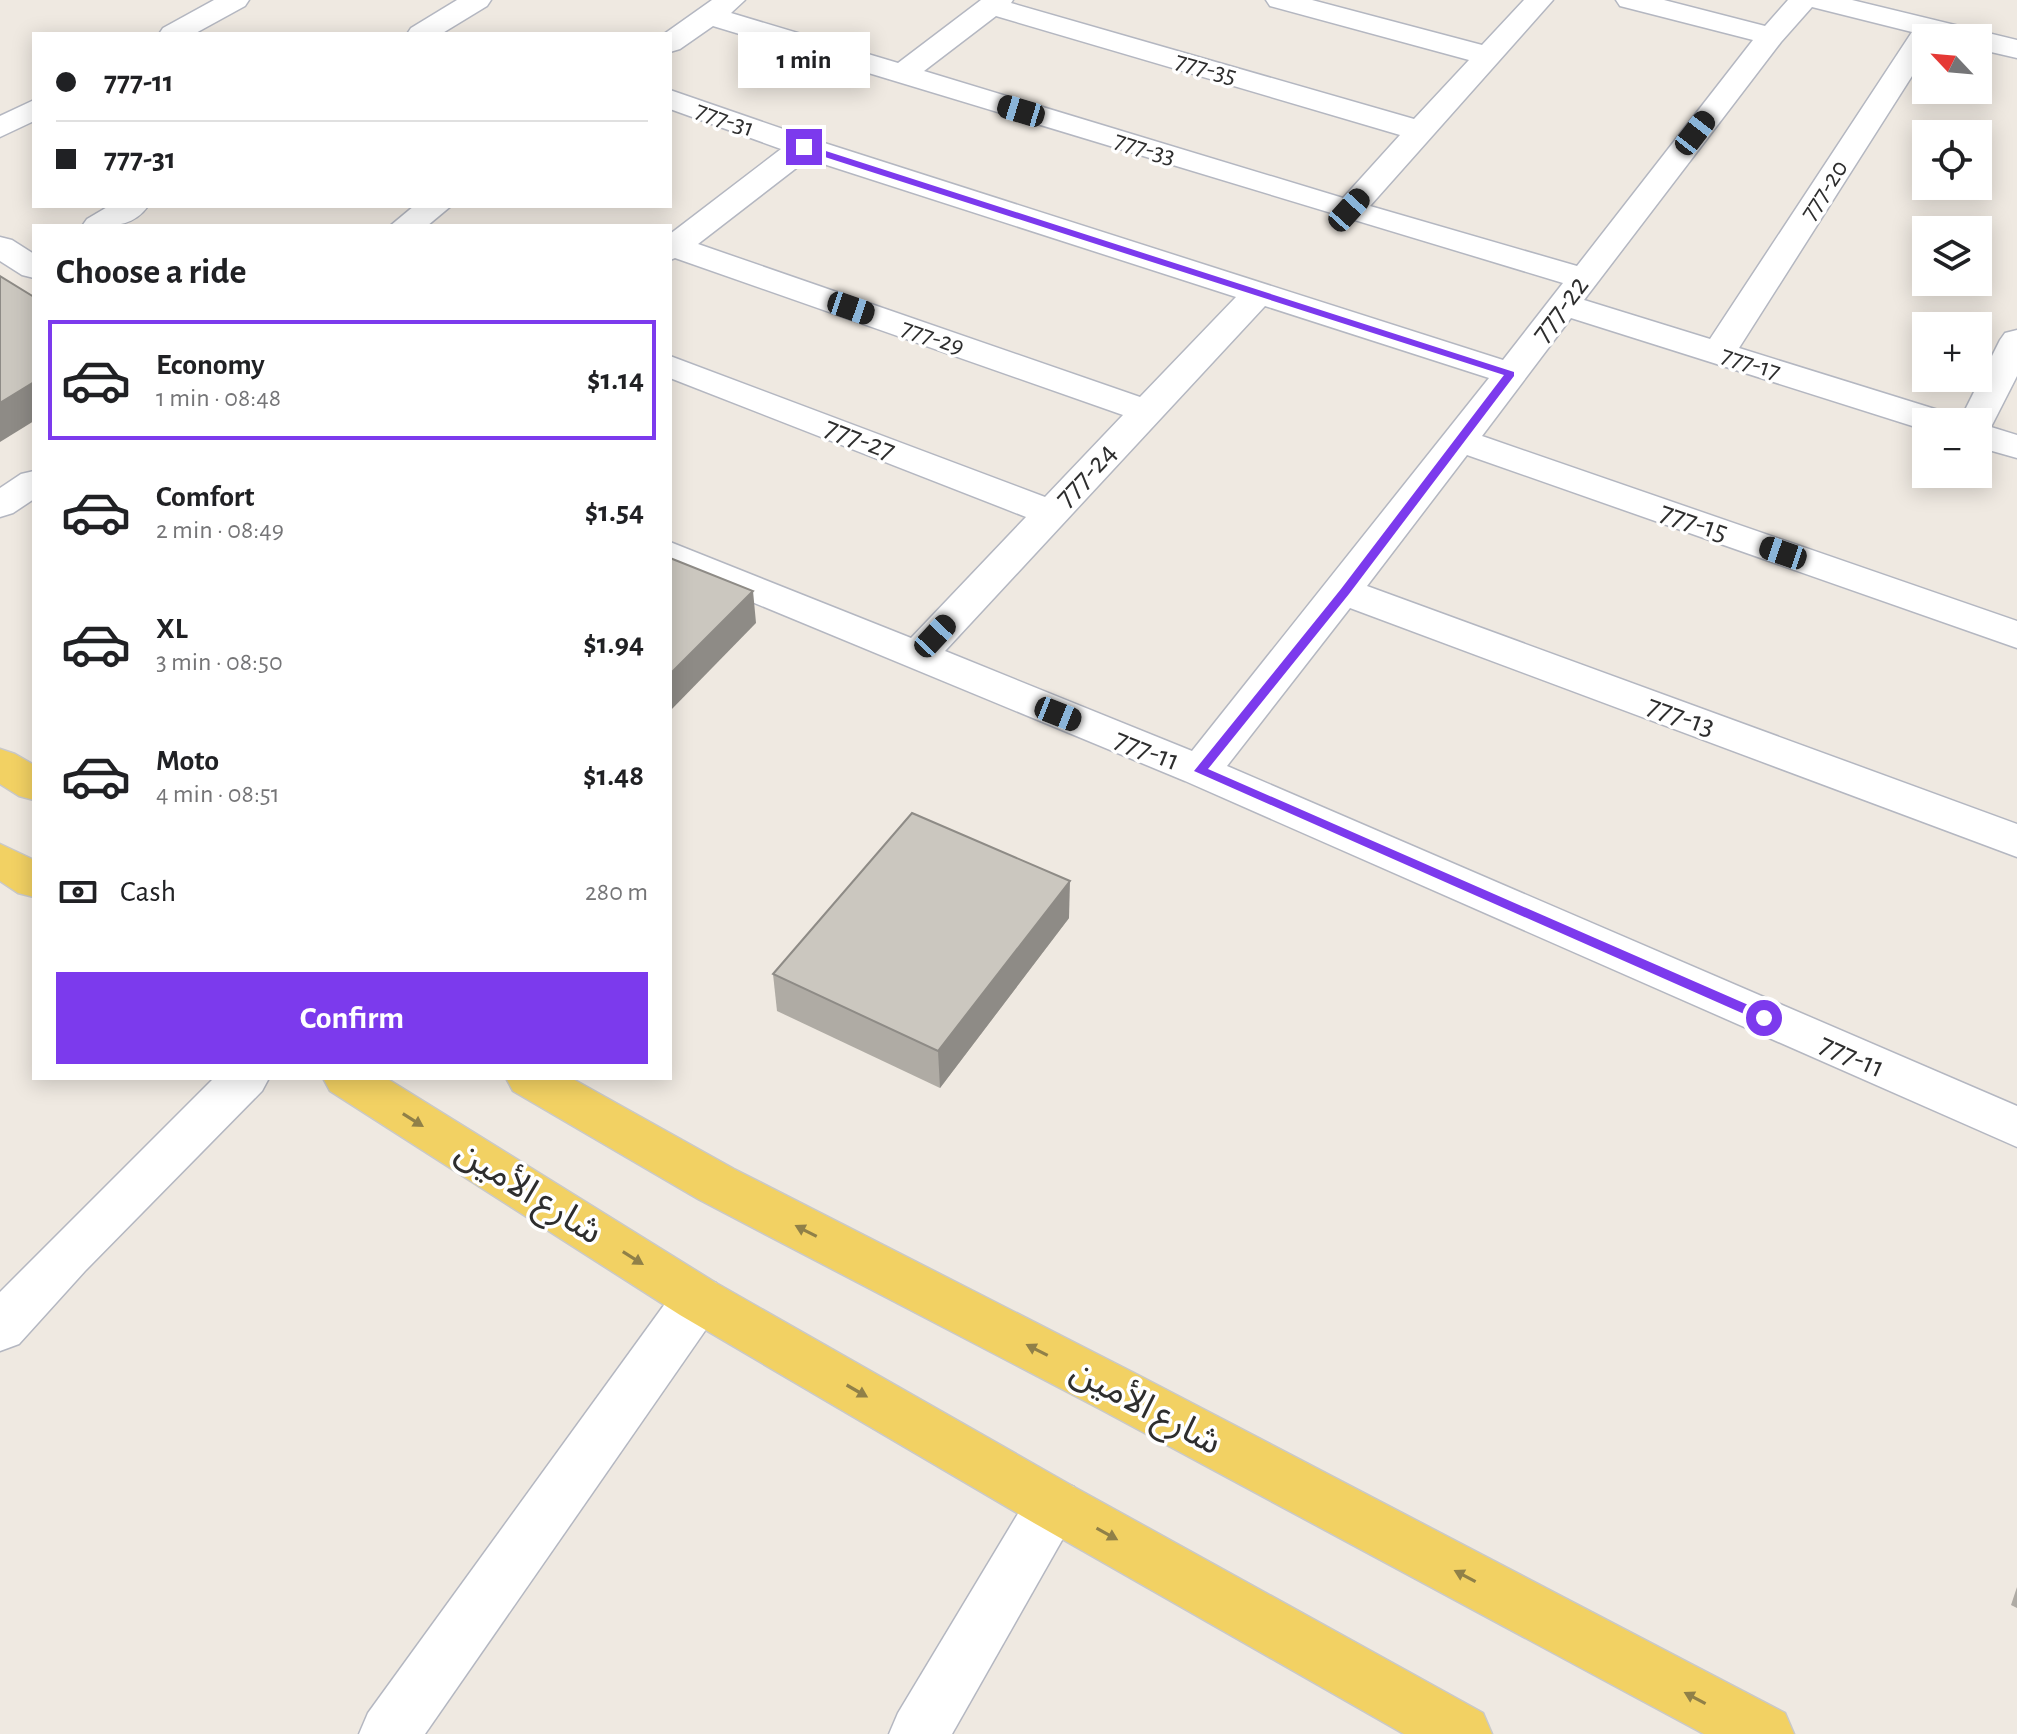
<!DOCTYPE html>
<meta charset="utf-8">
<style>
:root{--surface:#fff;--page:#f2f2f2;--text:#202124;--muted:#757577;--line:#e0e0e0;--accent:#7c3aed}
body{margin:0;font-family:"Alegreya Sans","Noto Sans Arabic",sans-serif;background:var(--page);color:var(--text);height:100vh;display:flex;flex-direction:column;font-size:30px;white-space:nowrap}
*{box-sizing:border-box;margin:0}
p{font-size:26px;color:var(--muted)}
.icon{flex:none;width:44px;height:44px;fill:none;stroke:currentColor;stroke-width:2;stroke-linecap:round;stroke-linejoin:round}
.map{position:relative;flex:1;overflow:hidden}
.details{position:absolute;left:32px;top:224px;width:640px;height:856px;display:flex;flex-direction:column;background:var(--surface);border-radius:0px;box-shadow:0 4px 20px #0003}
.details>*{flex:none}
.hud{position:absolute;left:32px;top:32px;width:640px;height:176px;border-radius:0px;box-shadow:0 4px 20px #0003;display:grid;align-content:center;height:176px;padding:0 24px;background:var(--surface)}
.needle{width:52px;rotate:296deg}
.buttons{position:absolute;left:1912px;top:24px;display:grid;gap:16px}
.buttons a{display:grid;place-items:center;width:80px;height:80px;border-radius:0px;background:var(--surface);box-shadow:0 4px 20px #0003;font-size:40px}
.end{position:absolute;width:36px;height:36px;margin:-18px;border:10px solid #7c3aed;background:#fff;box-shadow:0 0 0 4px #fff}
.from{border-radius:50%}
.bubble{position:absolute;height:56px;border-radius:0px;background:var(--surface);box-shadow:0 4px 20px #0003;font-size:26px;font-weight:700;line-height:56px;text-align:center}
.car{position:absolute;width:24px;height:48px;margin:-24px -12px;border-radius:10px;box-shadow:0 0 6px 2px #0007;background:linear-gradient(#222 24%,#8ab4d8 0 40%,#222 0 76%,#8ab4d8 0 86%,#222 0)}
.hud b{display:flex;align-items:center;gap:28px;height:76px;font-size:30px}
.hud b+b{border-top:2px solid var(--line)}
.hud i{width:20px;height:20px;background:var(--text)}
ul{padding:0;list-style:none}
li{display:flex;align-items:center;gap:24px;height:120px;margin:0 16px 12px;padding:0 8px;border:4px solid transparent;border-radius:0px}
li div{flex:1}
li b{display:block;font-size:30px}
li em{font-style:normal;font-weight:700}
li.active{border-color:var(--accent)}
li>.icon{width:72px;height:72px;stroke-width:1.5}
h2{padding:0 24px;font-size:36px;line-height:96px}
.pay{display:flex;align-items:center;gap:20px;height:88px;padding:0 24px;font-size:30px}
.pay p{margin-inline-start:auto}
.action{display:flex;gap:16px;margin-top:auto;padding:16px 24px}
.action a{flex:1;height:92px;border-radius:0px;background:var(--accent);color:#fff;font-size:32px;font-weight:700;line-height:92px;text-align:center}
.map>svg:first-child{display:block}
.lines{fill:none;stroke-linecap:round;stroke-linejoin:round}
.minor-casing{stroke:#b4b7c1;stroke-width:3}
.primary-casing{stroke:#c9c9c9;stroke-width:3}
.minor{fill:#fff;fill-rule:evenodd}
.primary{fill:#f2d163;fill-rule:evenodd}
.wall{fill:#afaba4}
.shaded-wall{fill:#8e8b86}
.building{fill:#cbc7bf;stroke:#8e8b86;stroke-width:2}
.oneway{fill:#908048}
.route{fill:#7c3aed}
.labels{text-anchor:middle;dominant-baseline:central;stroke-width:7;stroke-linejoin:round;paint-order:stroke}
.far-street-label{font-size:26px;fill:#2e2e2e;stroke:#fff}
.street-label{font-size:30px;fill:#2e2e2e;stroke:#fff}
.near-street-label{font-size:36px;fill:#2e2e2e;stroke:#fff}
</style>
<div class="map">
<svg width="2017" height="1734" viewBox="0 0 2017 1734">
<rect width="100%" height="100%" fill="#efe9e1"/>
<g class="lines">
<defs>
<g id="minor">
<polygon points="214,0 249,0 245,6 194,34 159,34 163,28"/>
<polygon points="457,0 491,0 487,6 441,34 407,34 411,28"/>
<path d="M712 0H745L731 13 898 63 981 0H1013L1011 3 1414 119 1469 60 1270 6 1266 0H1312L1482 45 1524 0H1553L1370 206 1577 266 1753 40 1620 6 1616 0H1664L1765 26 1788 0H1852L2017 40V58L1978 49V38H1926V54L1739 348 1951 414 1956 422H1926L1925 430 1571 318 1482 436 2017 621V648L1467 455 1367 586 2017 824V857L1350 608 1227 766 2017 1106V1147L1185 781 670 568V542L911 638 1026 517 670 378V356L1045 497 1123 415 675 258 670 260V234L781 149 670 109V90L815 140 1503 360 1563 283 713 26 680 49 670 52V34H664ZM1812 7 1912 32 1710 339 1584 300 1781 42ZM996 16 1400 135 1343 198 924 71ZM808 159 1236 297 1140 397 698 244ZM1265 306 1489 378 1192 751 945 651Z"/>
<polygon points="34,100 34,121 0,137 0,116"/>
<path d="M109 206H148C132 229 107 226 82 226L87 219Z"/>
<polygon points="414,206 451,206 427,226 390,226"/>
<polygon points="0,237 12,240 34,254 34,278 22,275 0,261"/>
<polygon points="2017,330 2017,376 1991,427 2017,435 2017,458 1978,447 1978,422 1959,422 2000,340 2005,333"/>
<polygon points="34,471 34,499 13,513 0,517 0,488 21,474"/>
<polygon points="214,1078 269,1078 262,1091 85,1271 19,1344 0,1351 0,1292"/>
<polygon points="698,1277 716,1283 724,1299 716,1315 425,1734 359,1734 368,1713 680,1283"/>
<polygon points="1054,1479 1074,1487 1082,1505 952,1734 889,1734 898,1713 1034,1487"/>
</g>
<g id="primary">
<polygon points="0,749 15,754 34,765 34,800 19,796 0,784"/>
<polygon points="0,844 34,860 34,897 18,893 0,881"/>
<polygon points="323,1078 386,1078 716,1283 1074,1487 1483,1713 1492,1734 1404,1734 1034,1523 680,1315 330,1091"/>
<polygon points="506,1078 571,1078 734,1169 1138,1375 1785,1713 1794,1734 1704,1734 1100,1409 698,1199 513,1091"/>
</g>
</defs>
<!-- minor casing -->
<use href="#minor" class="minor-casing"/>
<!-- primary casing -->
<use href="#primary" class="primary-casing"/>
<!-- minor -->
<use href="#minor" class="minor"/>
<!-- primary -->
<use href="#primary" class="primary"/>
</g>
<!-- wall -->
<g class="wall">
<polygon points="1069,918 940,1088 777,1011 773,974"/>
<polygon points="2017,1587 2017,1608 2011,1605"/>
</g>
<!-- shaded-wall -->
<g class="shaded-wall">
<polygon points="34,382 34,421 0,442 0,403"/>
<polygon points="753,591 756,623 670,711 670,674"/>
<polygon points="1070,881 1069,918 940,1088 938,1051"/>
</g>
<!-- building -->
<g class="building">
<polygon points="0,276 34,297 34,382 0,403"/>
<polygon points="670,558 753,591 670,674"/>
<polygon points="912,813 1070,881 938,1051 773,974"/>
</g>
<!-- one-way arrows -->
<defs><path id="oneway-solid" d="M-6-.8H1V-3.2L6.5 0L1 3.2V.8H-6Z" transform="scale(2)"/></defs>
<g class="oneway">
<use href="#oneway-solid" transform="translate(413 1120) rotate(32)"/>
<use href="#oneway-solid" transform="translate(806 1231) rotate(-153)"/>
<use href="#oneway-solid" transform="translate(633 1258) rotate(32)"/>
<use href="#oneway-solid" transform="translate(1037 1350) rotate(-153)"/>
<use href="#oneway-solid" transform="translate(857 1391) rotate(30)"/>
<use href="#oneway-solid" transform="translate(1107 1534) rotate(29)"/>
<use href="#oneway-solid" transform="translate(1465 1576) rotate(-152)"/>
<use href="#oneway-solid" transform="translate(1695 1698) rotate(-152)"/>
</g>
<!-- route -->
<polygon class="route" points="804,144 1514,372 1514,376 1349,594 1208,769 1769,1014 1769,1021 1760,1021 1194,771 1341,589 1504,375 800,149"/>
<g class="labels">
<!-- far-street labels -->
<g class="far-street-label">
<text transform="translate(1206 68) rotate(16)">777-35</text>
<text transform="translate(725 119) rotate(20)">777-31</text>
<text transform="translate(1145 148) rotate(17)">777-33</text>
<text transform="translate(1824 190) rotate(-57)">777-20</text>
<text transform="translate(933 337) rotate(19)">777-29</text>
<text transform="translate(1751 363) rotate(18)">777-17</text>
</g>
<!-- street labels -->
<g class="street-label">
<text transform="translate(1560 309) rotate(-53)">777-22</text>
<text transform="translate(860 439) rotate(21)">777-27</text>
<text transform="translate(1086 475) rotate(-47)">777-24</text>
<text transform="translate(1694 522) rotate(19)">777-15</text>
<text transform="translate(1681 716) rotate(20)">777-13</text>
<text transform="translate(1147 750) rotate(22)">777-11</text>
<text transform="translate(1852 1056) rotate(24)">777-11</text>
</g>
<!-- near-street labels -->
<g class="near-street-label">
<text transform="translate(529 1192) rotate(32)">شارع الأمين</text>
<text transform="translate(1146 1407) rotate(28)">شارع الأمين</text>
</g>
</g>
</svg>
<div class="buttons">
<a><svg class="needle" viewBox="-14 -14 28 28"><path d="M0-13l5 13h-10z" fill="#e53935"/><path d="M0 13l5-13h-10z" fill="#757577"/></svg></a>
<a><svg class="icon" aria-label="locate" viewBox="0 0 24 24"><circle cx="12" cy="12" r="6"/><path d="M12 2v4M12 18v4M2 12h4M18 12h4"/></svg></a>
<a><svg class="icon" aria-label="layers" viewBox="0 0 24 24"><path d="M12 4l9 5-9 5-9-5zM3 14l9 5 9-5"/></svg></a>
<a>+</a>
<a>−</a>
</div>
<i class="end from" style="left:1764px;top:1018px"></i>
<i class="end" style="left:804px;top:147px"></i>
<div class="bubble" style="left:738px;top:32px;width:132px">1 min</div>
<i class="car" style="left:1021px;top:111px;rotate:287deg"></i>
<i class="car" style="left:1695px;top:133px;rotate:38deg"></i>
<i class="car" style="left:1349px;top:210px;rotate:42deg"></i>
<i class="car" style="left:851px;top:308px;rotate:109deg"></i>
<i class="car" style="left:1783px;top:553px;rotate:289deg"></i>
<i class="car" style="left:935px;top:636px;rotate:43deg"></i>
<i class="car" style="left:1058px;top:714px;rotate:112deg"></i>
<div class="hud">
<b><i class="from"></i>777-11</b>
<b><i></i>777-31</b>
</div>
<section class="details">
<h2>Choose a ride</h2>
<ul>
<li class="active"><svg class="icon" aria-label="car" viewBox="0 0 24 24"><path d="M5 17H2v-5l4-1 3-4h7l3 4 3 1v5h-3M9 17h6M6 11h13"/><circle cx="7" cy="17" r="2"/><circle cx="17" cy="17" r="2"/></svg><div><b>Economy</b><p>1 min · 08:48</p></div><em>$1.14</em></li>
<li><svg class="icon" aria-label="car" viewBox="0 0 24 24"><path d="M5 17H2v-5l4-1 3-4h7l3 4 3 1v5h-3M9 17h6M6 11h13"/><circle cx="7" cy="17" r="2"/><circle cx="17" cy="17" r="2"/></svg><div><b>Comfort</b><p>2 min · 08:49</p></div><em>$1.54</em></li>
<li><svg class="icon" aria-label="car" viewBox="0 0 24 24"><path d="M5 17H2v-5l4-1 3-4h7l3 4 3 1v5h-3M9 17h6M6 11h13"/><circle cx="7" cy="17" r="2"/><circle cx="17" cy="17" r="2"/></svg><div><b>XL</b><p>3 min · 08:50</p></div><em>$1.94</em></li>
<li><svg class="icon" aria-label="car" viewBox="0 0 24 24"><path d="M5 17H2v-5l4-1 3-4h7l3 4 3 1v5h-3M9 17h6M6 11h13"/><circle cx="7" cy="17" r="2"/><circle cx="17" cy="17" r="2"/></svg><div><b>Moto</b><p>4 min · 08:51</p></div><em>$1.48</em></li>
</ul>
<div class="pay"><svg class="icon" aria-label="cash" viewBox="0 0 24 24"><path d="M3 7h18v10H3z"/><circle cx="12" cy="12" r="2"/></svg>Cash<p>280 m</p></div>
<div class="action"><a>Confirm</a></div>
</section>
</div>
